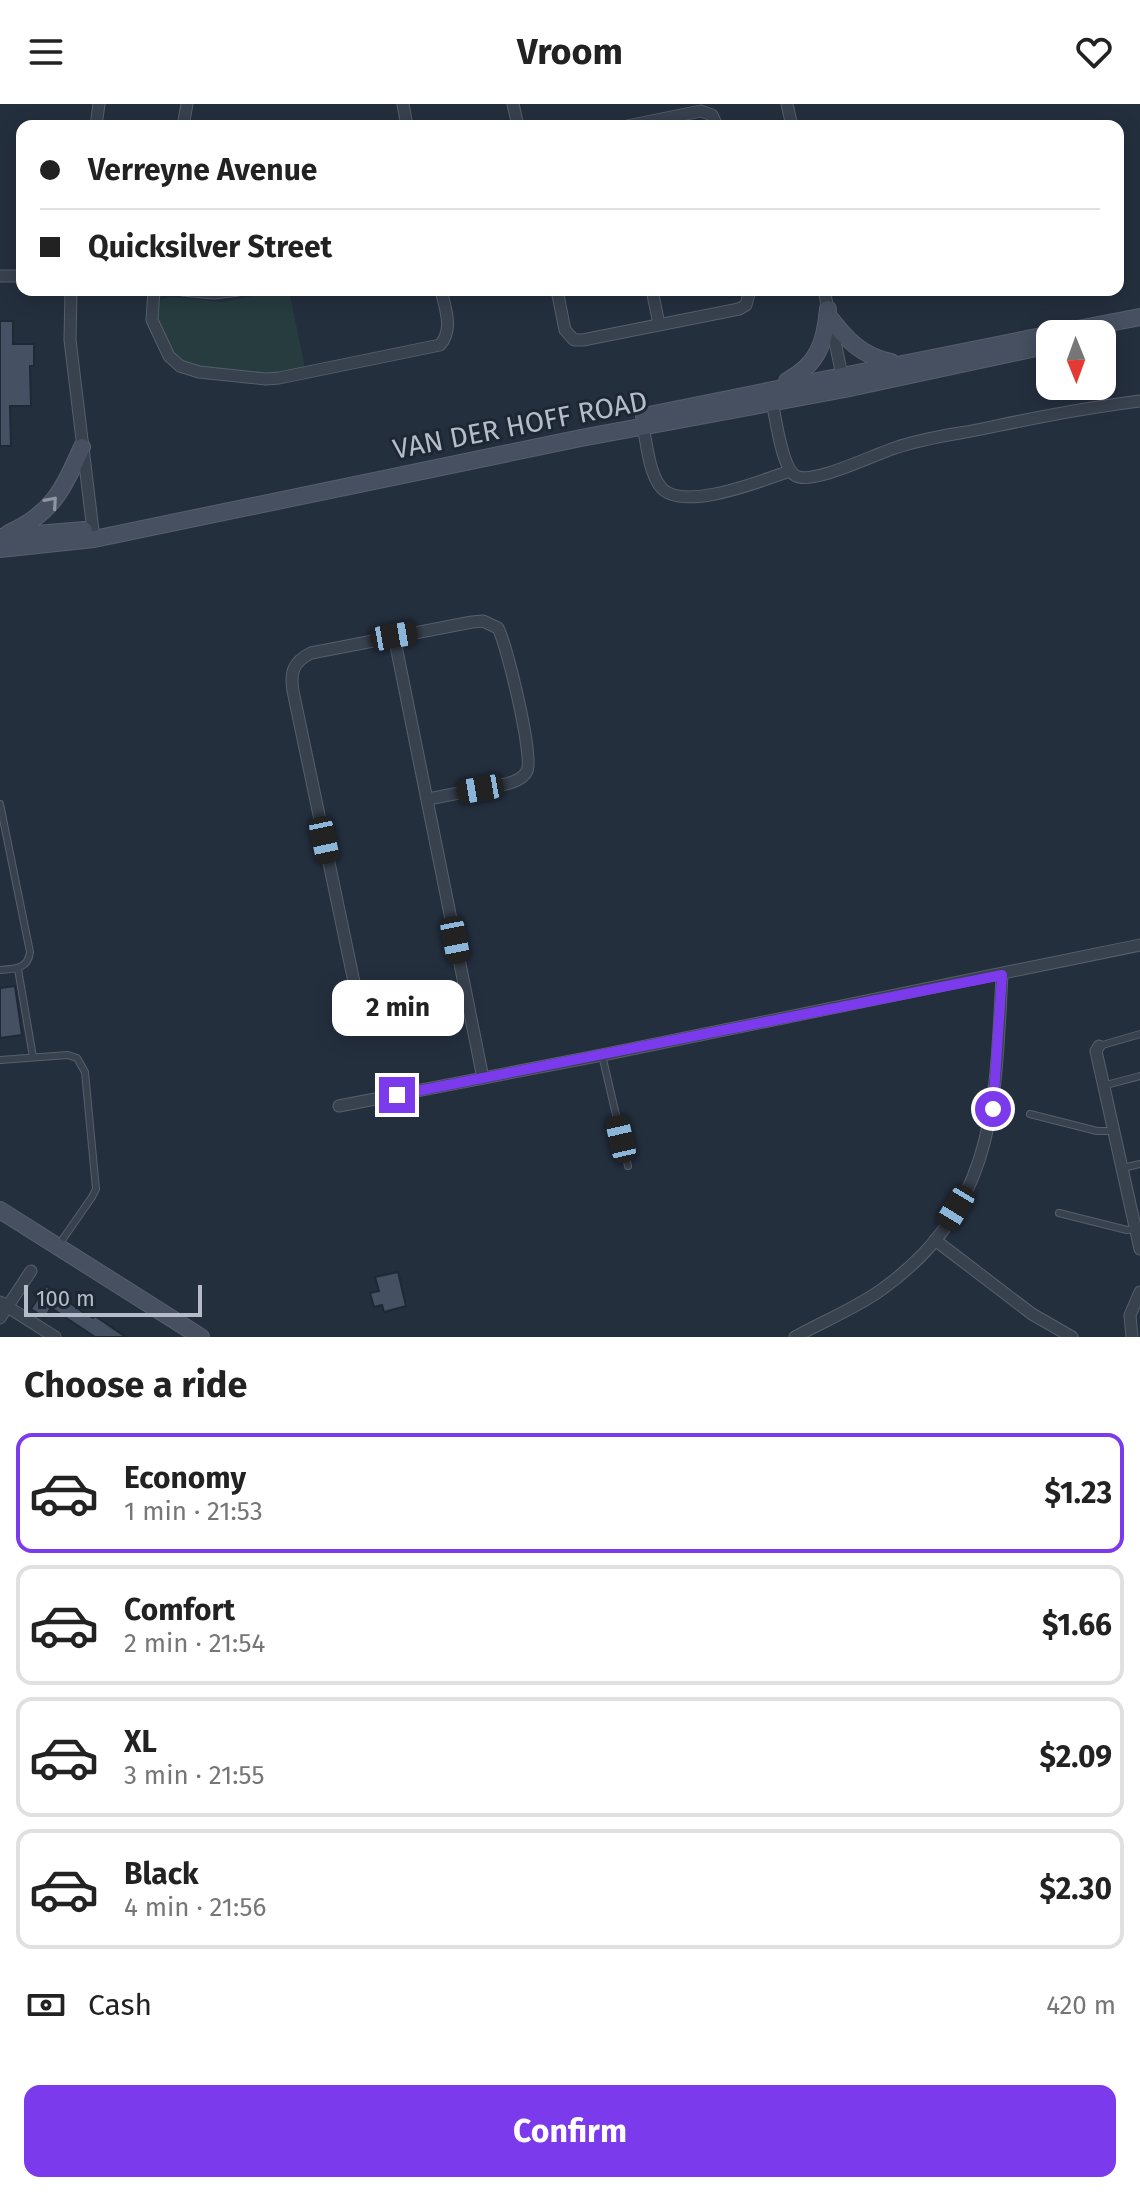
<!DOCTYPE html>
<meta charset="utf-8">
<style>
:root{--surface:#fff;--page:#f6f6f6;--text:#222;--muted:#767676;--line:#e0e0e0;--accent:#7c3aed}
body{margin:0;font-family:"Fira Sans",sans-serif;background:var(--page);color:var(--text);height:100vh;display:flex;flex-direction:column;font-size:30px;white-space:nowrap}
*{box-sizing:border-box;margin:0}
p{font-size:26px;color:var(--muted)}
.icon{flex:none;width:44px;height:44px;fill:none;stroke:currentColor;stroke-width:2;stroke-linecap:round;stroke-linejoin:round}
.map{position:relative;height:1233px;overflow:hidden}
.sheet{display:flex;flex-direction:column;background:var(--surface);flex:1}
.sheet>*{flex:none}
.banner{position:absolute;left:16px;top:16px;width:1108px;height:176px;border-radius:16px;box-shadow:0 4px 20px #0003;display:grid;align-content:center;height:176px;padding:0 24px;background:var(--surface)}
.needle{width:52px;rotate:179deg}
.controls{position:absolute;left:1036px;top:216px;display:grid;gap:16px}
.controls a{display:grid;place-items:center;width:80px;height:80px;border-radius:16px;background:var(--surface);box-shadow:0 4px 20px #0003;font-size:40px}
.scale{position:absolute;left:24px;bottom:20px;width:178px;box-sizing:border-box;padding-left:8px;border:4px solid #b4bcc9;border-top:0;font-size:22px;line-height:28px;white-space:nowrap;color:#b4bcc9;-webkit-text-stroke:6px #1d2633;paint-order:stroke}
.end{position:absolute;width:36px;height:36px;margin:-18px;border:10px solid #7c3aed;background:#fff;box-shadow:0 0 0 4px #fff}
.from{border-radius:50%}
.bubble{position:absolute;height:56px;border-radius:16px;background:var(--surface);box-shadow:0 4px 20px #0003;font-size:26px;font-weight:700;line-height:56px;text-align:center}
.car{position:absolute;width:24px;height:48px;margin:-24px -12px;border-radius:10px;box-shadow:0 0 6px 2px #0007;background:linear-gradient(#222 24%,#8ab4d8 0 40%,#222 0 76%,#8ab4d8 0 86%,#222 0)}
.banner b{display:flex;align-items:center;gap:28px;height:76px;font-size:30px}
.banner b+b{border-top:2px solid var(--line)}
.banner i{width:20px;height:20px;background:var(--text)}
ul{padding:0;list-style:none}
li{display:flex;align-items:center;gap:24px;height:120px;margin:0 16px 12px;padding:0 8px;border:4px solid var(--line);border-radius:16px}
li div{flex:1}
li b{display:block;font-size:30px}
li em{font-style:normal;font-weight:700}
li.selected{border-color:var(--accent)}
li>.icon{width:72px;height:72px;stroke-width:1.5}
h2{padding:0 24px;font-size:36px;line-height:96px}
.pay{display:flex;align-items:center;gap:20px;height:88px;padding:0 24px;font-size:30px}
.pay p{margin-inline-start:auto}
.action{display:flex;gap:16px;margin-top:auto;padding:16px 24px}
.action a{flex:1;height:92px;border-radius:16px;background:var(--accent);color:#fff;font-size:32px;font-weight:700;line-height:92px;text-align:center}
header{display:flex;justify-content:space-between;align-items:center;height:104px;padding:0 24px;background:var(--surface);font-size:36px;font-weight:700}
.map>svg:first-child{display:block}
.green{fill:#263c3f}
.building{fill:#455162;stroke:#1f2835;stroke-width:2}
.lines{fill:none;stroke-linecap:round;stroke-linejoin:round}
.lane-casing{stroke:#565f6c;stroke-width:8}
.street-casing{stroke:#565f6c;stroke-width:13}
.secondary-casing{stroke:#565f6c;stroke-width:18}
.lane{stroke:#38414e;stroke-width:6}
.street{stroke:#38414e;stroke-width:11}
.secondary{stroke:#465061;stroke-width:16}
.oneway{stroke:#8e96a5}
.route{stroke:#7c3aed;stroke-width:10}
.labels{text-anchor:middle;dominant-baseline:central;stroke-width:6;stroke-linejoin:round;paint-order:stroke}
.street-label{font-size:28px;fill:#b4bcc9;stroke:#1d2633}
</style>
<header><svg class="icon" aria-label="menu" viewBox="0 0 24 24"><path d="M4 6h16M4 12h16M4 18h16"/></svg>Vroom<svg class="icon" aria-label="heart" viewBox="0 0 24 24"><path d="M12 20l-8-8c-3-5 5-10 8-4 3-6 11-1 8 4z"/></svg></header>
<div class="map">
<svg width="1140" height="1233" viewBox="0 0 1140 1233">
<rect width="100%" height="100%" fill="#242f3e"/>
<!-- green -->
<polygon class="green" points="283,186 289,186 305,264 277,271 218,267 189,261 176,254 156,216 156,205 161,196 170,193 221,198"/>
<!-- building -->
<g class="building">
<polygon points="0,217 13,217 13,240 34,240 34,262 30,262 31,302 10,302 11,342 0,342"/>
<polygon points="15,882 22,931 0,934 0,884"/>
<polygon points="398,1168 406,1202 384,1208 382,1201 374,1203 370,1189 379,1187 375,1173"/>
<polygon points="46,1182 84,1209 93,1214 95,1212 126,1233 95,1233 51,1204 45,1214 31,1205"/>
</g>
<g class="lines">
<defs>
<g id="lane">
<path d="M0 700 30 848C28 865 15 865 0 866"/>
<polyline points="18,865 33,953"/>
<polyline points="1099,942 1140,930"/>
<polyline points="602,951 628,1062"/>
<polyline points="0,956 68,951 77,954 85,968 96,1085 92,1093 58,1142"/>
<polyline points="1106,981 1140,972"/>
<polyline points="1030,1010 1097,1027 1115,1027"/>
<polyline points="1123,1064 1140,1060"/>
<polyline points="1059,1109 1127,1126 1136,1125"/>
</g>
<g id="street">
<polyline points="403,0 407,22"/>
<polyline points="513,0 518,22"/>
<polyline points="787,0 792,22"/>
<polyline points="96,22 99,0"/>
<polyline points="183,22 187,0"/>
<polyline points="627,22 701,7 712,11 717,22"/>
<polyline points="0,172 22,172"/>
<polyline points="71,186 70,236 94,435"/>
<path d="M154 186 152 216 169 252 180 262 199 268 266 275 279 274 440 241C454 225 445 204 441 186"/>
<polyline points="182,186 214,189 238,186"/>
<polyline points="557,186 565,226 574,236 583,236 739,205 746,201 750,186"/>
<polyline points="652,186 659,220"/>
<polyline points="824,186 843,276"/>
<path d="M772 298C776 315 782 365 796 372 813 381 875 350 895 344 928 332 962 330 996 322 1044 312 1091 303 1140 297"/>
<path d="M643 323C647 340 649 368 660 382 680 410 763 376 790 367"/>
<polyline points="394,532 483,974"/>
<path d="M428 695 506 680C514 678 523 675 527 667 534 653 507 541 498 524L483 517 472 518 311 549C293 558 290 568 293 587L358 897 367 905 379 908 465 889"/>
<polyline points="1099,942 1096,947 1140,1145"/>
<polyline points="339,1002 602,951 1140,841"/>
<polyline points="935,1136 1032,1210 1072,1233"/>
<polyline points="0,1198 55,1233"/>
<polyline points="0,1214 31,1167"/>
<path d="M795 1233C824 1217 854 1205 881 1186 997 1103 995 999 1002 871"/>
<polyline points="1132,1233 1130,1211 1140,1188"/>
</g>
<g id="secondary">
<path d="M830 214C847 236 862 252 891 258"/>
<polyline points="1051,230 1140,213"/>
<path d="M787 277C818 260 825 239 828 205"/>
<polyline points="644,312 1037,233"/>
<path d="M9 429C53 409 63 385 82 343"/>
<polyline points="0,433 84,426"/>
<polyline points="0,445 94,435 581,334 845,285 1050,241"/>
<polyline points="0,1106 201,1233"/>
</g>
</defs>
<!-- lane casing -->
<use href="#lane" class="lane-casing"/>
<!-- street casing -->
<use href="#street" class="street-casing"/>
<!-- secondary casing -->
<use href="#secondary" class="secondary-casing"/>
<!-- lane -->
<use href="#lane" class="lane"/>
<!-- street -->
<use href="#street" class="street"/>
<!-- secondary -->
<use href="#secondary" class="secondary"/>
</g>
<!-- one-way arrows -->
<defs><path id="oneway-chevron" d="M-2-3.5L2.5 0L-2 3.5" fill="none" stroke-width="1.6" stroke-linecap="round" stroke-linejoin="round" transform="scale(2)"/></defs>
<use class="oneway" href="#oneway-chevron" transform="translate(52 398) rotate(-49)"/>
<g class="lines">
<!-- route -->
<polyline class="route" points="397,991 1002,871 993,1005"/>
</g>
<g class="labels">
<!-- street labels -->
<g class="street-label">
<text transform="translate(520 321) rotate(-11)">VAN DER HOFF ROAD</text>
</g>
</g>
</svg>
<div class="controls">
<a><svg class="needle" viewBox="-14 -14 28 28"><path d="M0-13l5 13h-10z" fill="#e53935"/><path d="M0 13l5-13h-10z" fill="#767676"/></svg></a>
</div>
<div class="scale">100 m</div>
<i class="end from" style="left:993px;top:1005px"></i>
<i class="end" style="left:397px;top:991px"></i>
<div class="bubble" style="left:332px;top:876px;width:132px">2 min</div>
<i class="car" style="left:394px;top:532px;rotate:80deg"></i>
<i class="car" style="left:480px;top:685px;rotate:260deg"></i>
<i class="car" style="left:324px;top:736px;rotate:168deg"></i>
<i class="car" style="left:455px;top:836px;rotate:169deg"></i>
<i class="car" style="left:621px;top:1035px;rotate:347deg"></i>
<i class="car" style="left:956px;top:1104px;rotate:211deg"></i>
<div class="banner">
<b><i class="from"></i>Verreyne Avenue</b>
<b><i></i>Quicksilver Street</b>
</div>
</div>
<section class="sheet">
<h2>Choose a ride</h2>
<ul>
<li class="selected"><svg class="icon" aria-label="car" viewBox="0 0 24 24"><path d="M5 17H2v-5l4-1 3-4h7l3 4 3 1v5h-3M9 17h6M6 11h13"/><circle cx="7" cy="17" r="2"/><circle cx="17" cy="17" r="2"/></svg><div><b>Economy</b><p>1 min · 21:53</p></div><em>$1.23</em></li>
<li><svg class="icon" aria-label="car" viewBox="0 0 24 24"><path d="M5 17H2v-5l4-1 3-4h7l3 4 3 1v5h-3M9 17h6M6 11h13"/><circle cx="7" cy="17" r="2"/><circle cx="17" cy="17" r="2"/></svg><div><b>Comfort</b><p>2 min · 21:54</p></div><em>$1.66</em></li>
<li><svg class="icon" aria-label="car" viewBox="0 0 24 24"><path d="M5 17H2v-5l4-1 3-4h7l3 4 3 1v5h-3M9 17h6M6 11h13"/><circle cx="7" cy="17" r="2"/><circle cx="17" cy="17" r="2"/></svg><div><b>XL</b><p>3 min · 21:55</p></div><em>$2.09</em></li>
<li><svg class="icon" aria-label="car" viewBox="0 0 24 24"><path d="M5 17H2v-5l4-1 3-4h7l3 4 3 1v5h-3M9 17h6M6 11h13"/><circle cx="7" cy="17" r="2"/><circle cx="17" cy="17" r="2"/></svg><div><b>Black</b><p>4 min · 21:56</p></div><em>$2.30</em></li>
</ul>
<div class="pay"><svg class="icon" aria-label="cash" viewBox="0 0 24 24"><path d="M3 7h18v10H3z"/><circle cx="12" cy="12" r="2"/></svg>Cash<p>420 m</p></div>
<div class="action"><a>Confirm</a></div>
</section>
